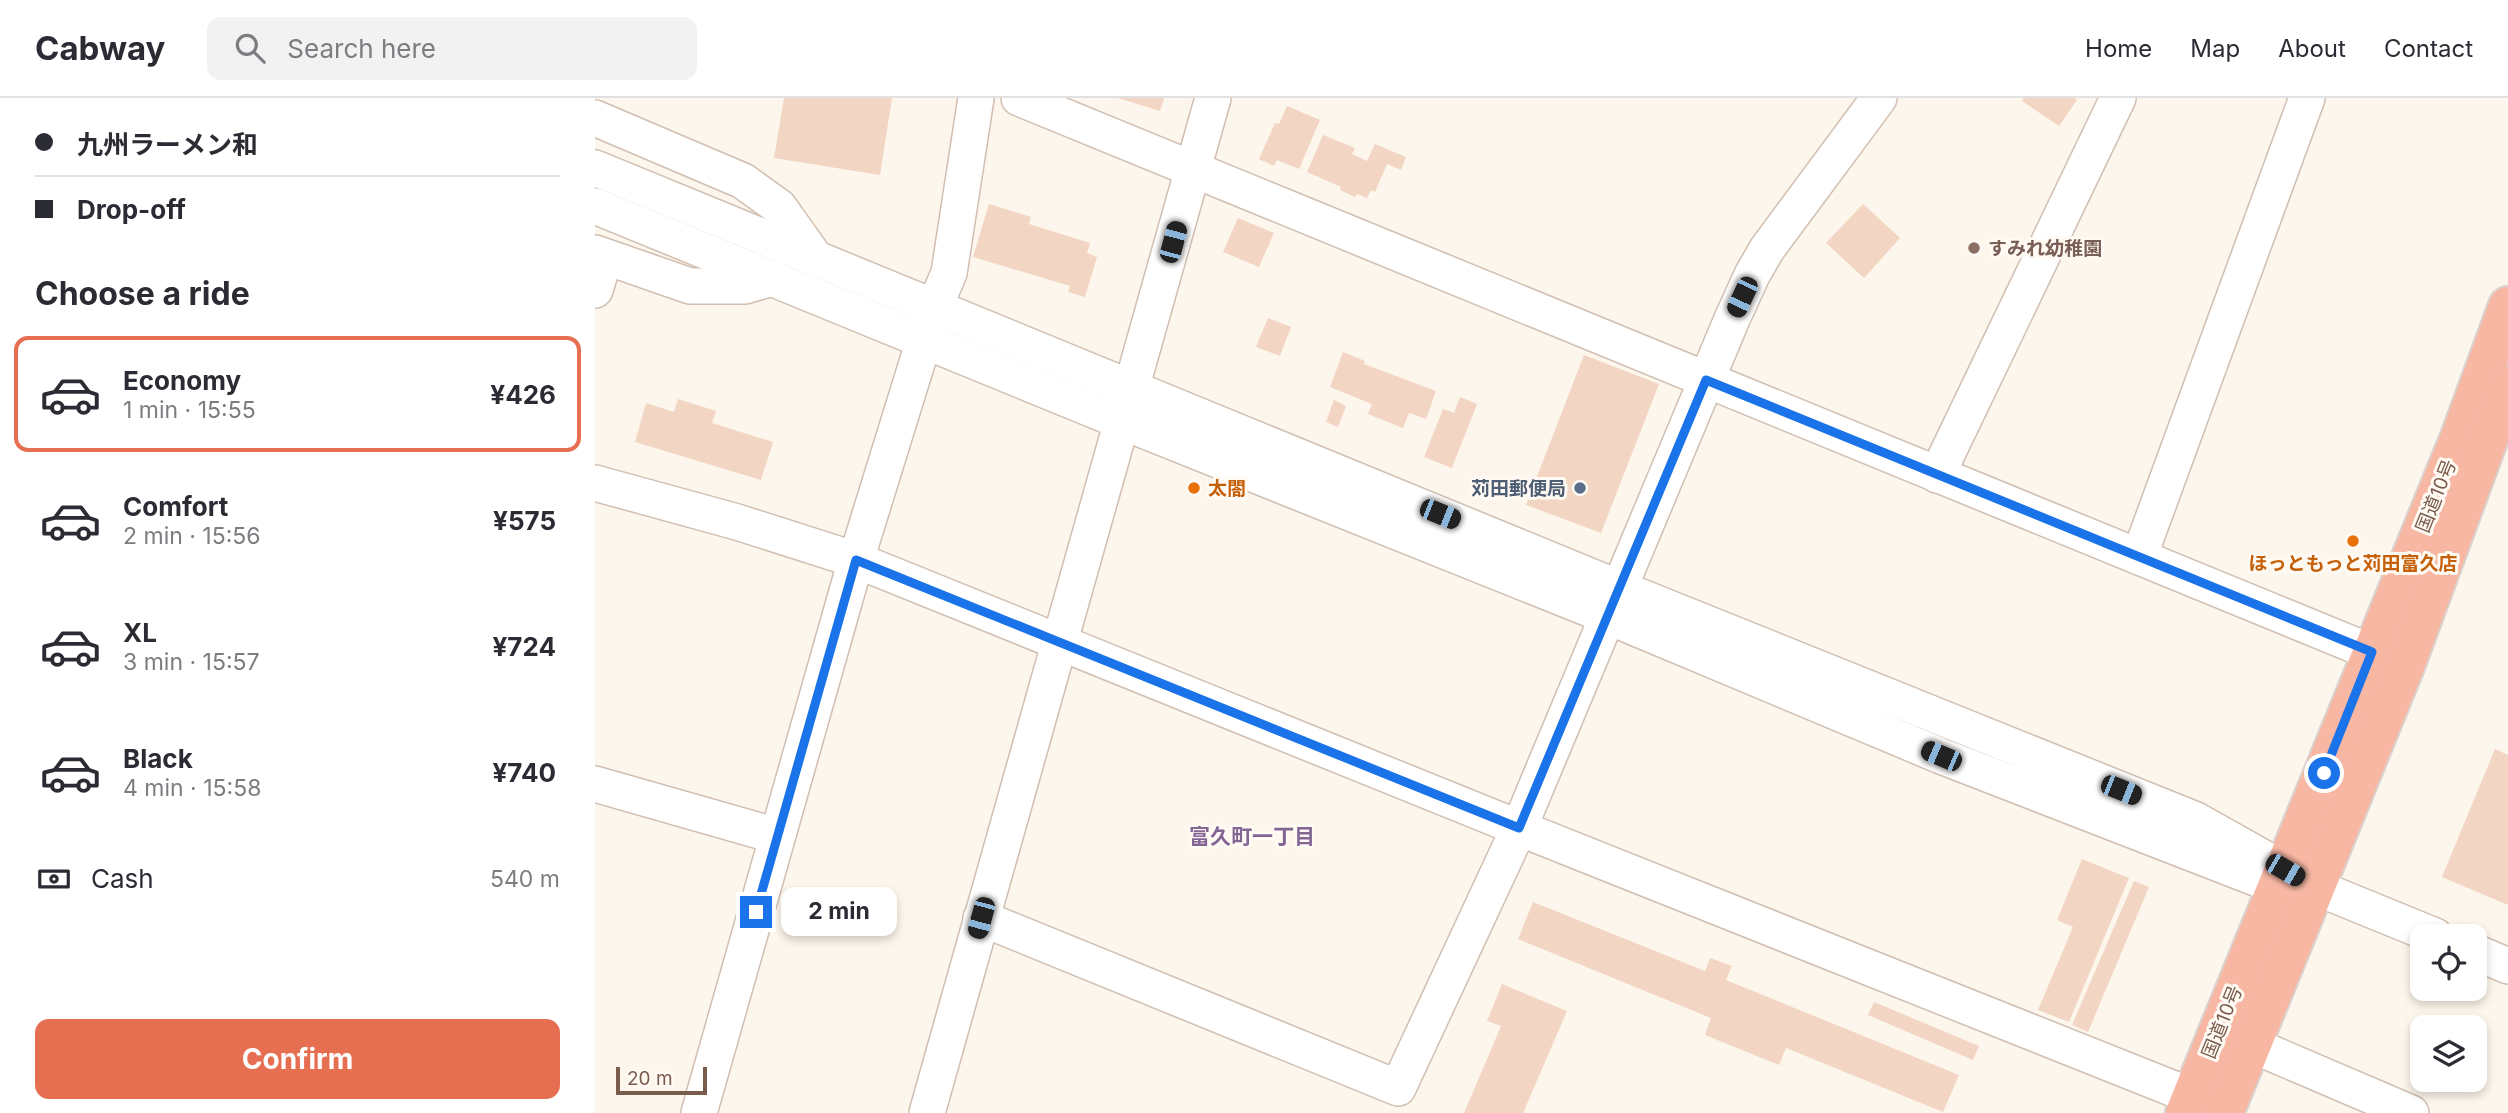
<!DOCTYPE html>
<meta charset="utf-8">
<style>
:root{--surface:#fff;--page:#f2f2f3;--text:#2b2b33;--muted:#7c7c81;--line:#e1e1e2;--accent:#e76f51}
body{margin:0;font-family:Inter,"Noto Sans JP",sans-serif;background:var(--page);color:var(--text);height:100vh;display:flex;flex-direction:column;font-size:26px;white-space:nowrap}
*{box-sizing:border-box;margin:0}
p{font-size:23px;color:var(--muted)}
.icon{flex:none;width:38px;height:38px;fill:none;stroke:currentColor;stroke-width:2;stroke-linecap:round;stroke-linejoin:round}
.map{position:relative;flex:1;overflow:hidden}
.side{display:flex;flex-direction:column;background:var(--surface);width:595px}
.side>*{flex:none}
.banner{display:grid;align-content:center;height:154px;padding:0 35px;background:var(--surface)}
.controls{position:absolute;left:1815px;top:826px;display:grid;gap:14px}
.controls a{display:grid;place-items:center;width:77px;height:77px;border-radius:14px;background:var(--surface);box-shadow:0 4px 10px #0003;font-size:35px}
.scale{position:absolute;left:21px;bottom:18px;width:91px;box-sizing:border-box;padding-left:7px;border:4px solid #7a5c4d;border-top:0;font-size:19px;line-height:24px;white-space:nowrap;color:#7a5c4d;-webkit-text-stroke:5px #fffaf3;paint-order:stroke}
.end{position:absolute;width:32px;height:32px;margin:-16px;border:9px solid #1a73e8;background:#fff;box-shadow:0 0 0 4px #fff}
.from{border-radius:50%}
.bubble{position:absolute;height:49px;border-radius:14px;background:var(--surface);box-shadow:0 4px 10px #0003;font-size:23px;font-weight:700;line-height:49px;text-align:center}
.car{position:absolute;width:21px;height:42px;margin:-21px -10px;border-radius:9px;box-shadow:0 0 5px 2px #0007;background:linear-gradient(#222 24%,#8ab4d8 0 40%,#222 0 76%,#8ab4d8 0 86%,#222 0)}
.banner b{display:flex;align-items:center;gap:24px;height:66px;font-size:26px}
.banner b+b{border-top:2px solid var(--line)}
.banner i{width:18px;height:18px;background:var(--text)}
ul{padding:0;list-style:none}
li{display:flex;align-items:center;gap:21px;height:116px;margin:0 14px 10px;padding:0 21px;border:4px solid transparent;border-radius:14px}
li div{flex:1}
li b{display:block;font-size:26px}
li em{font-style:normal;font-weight:700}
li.on{border-color:var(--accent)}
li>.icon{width:63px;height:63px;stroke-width:1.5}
h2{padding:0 35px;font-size:32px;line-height:84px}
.pay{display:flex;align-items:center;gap:18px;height:77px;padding:0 35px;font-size:26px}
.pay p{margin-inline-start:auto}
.action{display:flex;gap:14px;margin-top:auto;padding:14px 35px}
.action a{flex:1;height:80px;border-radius:14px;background:var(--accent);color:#fff;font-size:28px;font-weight:700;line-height:80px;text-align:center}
header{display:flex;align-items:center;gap:42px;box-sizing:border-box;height:98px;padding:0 35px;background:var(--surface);border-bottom:2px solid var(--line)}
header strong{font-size:33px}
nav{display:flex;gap:38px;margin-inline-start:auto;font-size:24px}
.search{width:490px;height:63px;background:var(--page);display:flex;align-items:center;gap:18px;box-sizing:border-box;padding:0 24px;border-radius:14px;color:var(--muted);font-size:26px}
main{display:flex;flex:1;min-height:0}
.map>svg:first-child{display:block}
.building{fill:#f3d5c3}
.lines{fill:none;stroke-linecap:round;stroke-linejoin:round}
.minor-casing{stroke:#d1beb0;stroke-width:38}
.highway-casing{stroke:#dad1cd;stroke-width:42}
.minor{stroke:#fff;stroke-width:35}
.highway{stroke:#f7b7a3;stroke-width:38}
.route{stroke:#1a73e8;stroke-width:9}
.education-dot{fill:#8d6e63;stroke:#fffaf3;stroke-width:2.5}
.food-dot{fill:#e8710a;stroke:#fffaf3;stroke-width:2.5}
.service-dot{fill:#5c6f8a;stroke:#fffaf3;stroke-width:2.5}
.labels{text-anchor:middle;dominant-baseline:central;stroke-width:6;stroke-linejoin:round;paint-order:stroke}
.education-label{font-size:19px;font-weight:bold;fill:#785e54;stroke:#fffaf3;text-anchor:start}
.food-label{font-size:19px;font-weight:bold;fill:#c56008;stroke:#fffaf3;text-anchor:start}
.service-label{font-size:19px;font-weight:bold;fill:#4e5e75;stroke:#fffaf3;text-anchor:end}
.street-label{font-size:19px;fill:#7a5c4d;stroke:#fffaf3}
.neighbourhood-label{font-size:21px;font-weight:bold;fill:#846695;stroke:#fffaf3}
</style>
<header>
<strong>Cabway</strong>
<div class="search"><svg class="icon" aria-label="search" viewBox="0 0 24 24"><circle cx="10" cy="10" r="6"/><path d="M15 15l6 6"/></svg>Search here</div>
<nav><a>Home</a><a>Map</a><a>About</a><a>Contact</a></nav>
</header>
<main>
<section class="side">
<div class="banner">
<b><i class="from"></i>九州ラーメン和</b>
<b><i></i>Drop-off</b>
</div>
<h2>Choose a ride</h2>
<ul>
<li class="on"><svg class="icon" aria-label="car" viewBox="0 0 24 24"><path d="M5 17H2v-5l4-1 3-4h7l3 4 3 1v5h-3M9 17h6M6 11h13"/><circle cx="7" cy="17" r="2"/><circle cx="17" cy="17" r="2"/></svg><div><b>Economy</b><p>1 min · 15:55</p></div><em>¥426</em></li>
<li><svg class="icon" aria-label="car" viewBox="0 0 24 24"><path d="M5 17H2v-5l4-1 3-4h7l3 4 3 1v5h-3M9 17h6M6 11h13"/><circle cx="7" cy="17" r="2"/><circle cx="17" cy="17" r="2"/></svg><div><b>Comfort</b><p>2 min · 15:56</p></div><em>¥575</em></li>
<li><svg class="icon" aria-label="car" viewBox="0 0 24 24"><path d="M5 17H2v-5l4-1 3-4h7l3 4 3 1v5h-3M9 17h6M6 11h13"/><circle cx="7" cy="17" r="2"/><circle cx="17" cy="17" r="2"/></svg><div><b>XL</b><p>3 min · 15:57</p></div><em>¥724</em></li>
<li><svg class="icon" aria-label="car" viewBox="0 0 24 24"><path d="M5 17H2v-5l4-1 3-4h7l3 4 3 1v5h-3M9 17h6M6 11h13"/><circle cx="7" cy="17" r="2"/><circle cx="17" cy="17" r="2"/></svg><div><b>Black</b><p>4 min · 15:58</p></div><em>¥740</em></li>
</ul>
<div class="pay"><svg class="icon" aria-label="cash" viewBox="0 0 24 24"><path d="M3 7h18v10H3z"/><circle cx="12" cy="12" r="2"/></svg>Cash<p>540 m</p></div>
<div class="action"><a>Confirm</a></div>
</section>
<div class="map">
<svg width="1913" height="1015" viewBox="0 0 1913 1015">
<rect width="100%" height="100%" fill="#fdf6ec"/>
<!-- building -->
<g class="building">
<polygon points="189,0 297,0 285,77 179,60"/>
<polygon points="523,0 569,0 565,13"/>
<polygon points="1429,0 1479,0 1482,2 1464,28 1427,3"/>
<polygon points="692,8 725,22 704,71 682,62 679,68 664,61 680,25 684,26"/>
<polygon points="728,37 760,50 757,56 772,63 780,46 811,59 806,72 792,66 780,94 776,92 772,100 762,96 760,99 745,92 746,89 712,74"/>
<polygon points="394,106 436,119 434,126 495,145 492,155 502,159 490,199 473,194 475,188 378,159"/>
<polygon points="1268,106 1305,140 1269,180 1231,145"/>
<polygon points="643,120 679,135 664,169 628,154"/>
<polygon points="673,220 696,229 685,258 661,249"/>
<polygon points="748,254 770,263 769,266 841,293 831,321 814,315 808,330 773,316 777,306 735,289"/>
<polygon points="989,257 1064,286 1006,435 931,407"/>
<polygon points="865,299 882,306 857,370 829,359 848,311 859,315"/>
<polygon points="83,301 121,313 117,325 178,344 166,382 40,344 51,305 79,314"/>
<polygon points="739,302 751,308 743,329 731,324"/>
<polygon points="1900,651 1913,657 1913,807 1847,779"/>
<polygon points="1487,761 1534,780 1474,924 1443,912 1478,829 1462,822"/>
<polygon points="1539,783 1554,789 1493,934 1477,927"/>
<polygon points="938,804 1110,873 1115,860 1137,868 1131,882 1364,977 1348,1014 1191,950 1184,967 1110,937 1116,920 923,841"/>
<polygon points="907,886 972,913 928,1015 869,1015 906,928 892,923"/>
<polygon points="1279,904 1384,948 1378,962 1273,917"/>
</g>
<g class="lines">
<defs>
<g id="minor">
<polyline points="424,0 1803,565"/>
<polyline points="0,20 148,83 184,109 221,161"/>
<polyline points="0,70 1024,490 1601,722 1720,789 1840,838"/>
<polyline points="0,108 528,324 1012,518 1346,658 1681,788"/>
<polyline points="0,155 95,188 150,188 177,180"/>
<polyline points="0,192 10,159"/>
<polyline points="1342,377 1523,0"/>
<polyline points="0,385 142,424 261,462 924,730 1624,1009"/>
<polyline points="1544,459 1712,0"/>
<polyline points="0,686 182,738"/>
<polyline points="386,820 803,990 924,730 1137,221 1157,177 1172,151 1284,0"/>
<polyline points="1880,854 1913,868"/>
<polyline points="1657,947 1816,1015"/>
<polyline points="104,1015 261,462 339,210 354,175 381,0"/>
<polyline points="332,1015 618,0"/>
</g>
<g id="highway">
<polyline points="1590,1015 1865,339 1913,208"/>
<polyline points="1629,1015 1810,568 1913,288"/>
</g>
</defs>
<!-- minor casing -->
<use href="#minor" class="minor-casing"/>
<!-- highway casing -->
<use href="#highway" class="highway-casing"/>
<!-- minor -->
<use href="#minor" class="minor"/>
<!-- highway -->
<use href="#highway" class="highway"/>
</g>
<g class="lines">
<!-- route -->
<polyline class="route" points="161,814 261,462 924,730 1111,282 1777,554 1729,675"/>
</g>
<!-- markers -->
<circle class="education-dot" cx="1379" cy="150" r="7"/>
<g class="food-dot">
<circle cx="599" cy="390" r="7"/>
<circle cx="1758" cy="443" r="7"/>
</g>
<circle class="service-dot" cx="985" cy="390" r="7"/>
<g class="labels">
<!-- education labels -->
<g class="education-label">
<text x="1393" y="150">すみれ幼稚園</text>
</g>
<!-- food labels -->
<g class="food-label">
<text x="613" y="390">太閤</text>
<text x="1758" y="465" text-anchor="middle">ほっともっと苅田富久店</text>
</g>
<!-- service labels -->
<g class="service-label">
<text x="971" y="390">苅田郵便局</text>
</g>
<!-- street labels -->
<g class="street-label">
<text transform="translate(1841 398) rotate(-68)">国道10号</text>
<text transform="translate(1627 924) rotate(-68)">国道10号</text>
</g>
<!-- neighbourhood labels -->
<g class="neighbourhood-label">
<text x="657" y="738">富久町一丁目</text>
</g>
</g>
</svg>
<div class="controls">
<a><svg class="icon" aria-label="locate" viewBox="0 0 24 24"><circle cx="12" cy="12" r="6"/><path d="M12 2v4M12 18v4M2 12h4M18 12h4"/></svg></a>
<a><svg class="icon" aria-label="layers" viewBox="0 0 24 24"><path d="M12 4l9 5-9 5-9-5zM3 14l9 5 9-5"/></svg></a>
</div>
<div class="scale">20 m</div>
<i class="end from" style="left:1729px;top:675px"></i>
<i class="end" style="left:161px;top:814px"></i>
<div class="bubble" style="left:186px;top:789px;width:116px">2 min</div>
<i class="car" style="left:578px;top:144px;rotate:15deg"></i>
<i class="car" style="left:1147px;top:199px;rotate:205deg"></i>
<i class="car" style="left:845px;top:416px;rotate:112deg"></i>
<i class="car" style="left:1346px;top:658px;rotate:293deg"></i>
<i class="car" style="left:1526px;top:692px;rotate:112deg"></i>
<i class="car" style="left:1690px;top:772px;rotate:120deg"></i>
<i class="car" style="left:386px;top:820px;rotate:195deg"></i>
</div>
</main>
